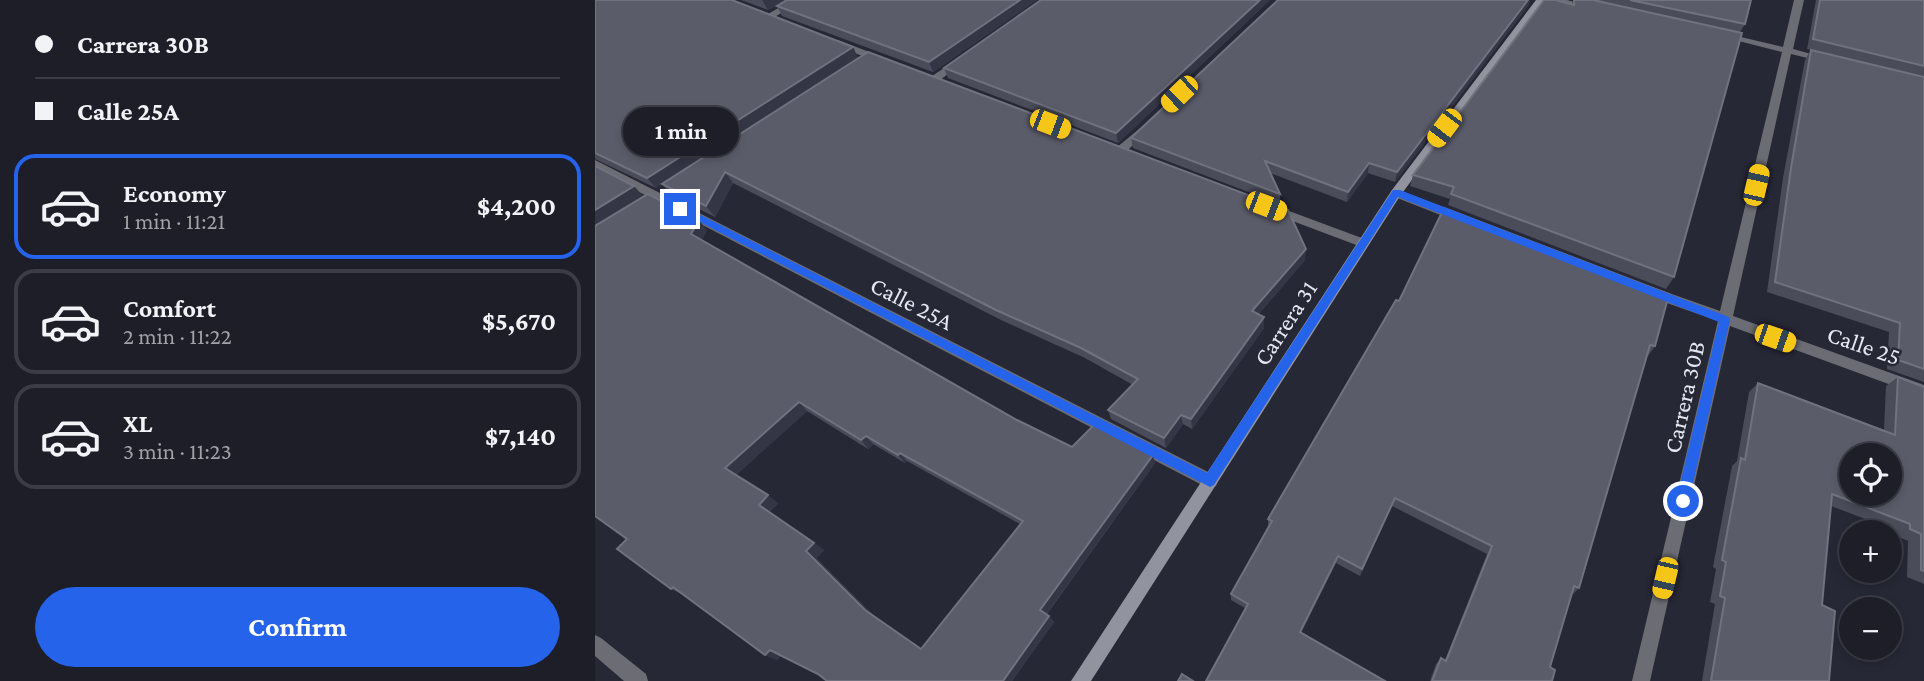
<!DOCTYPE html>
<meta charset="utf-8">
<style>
:root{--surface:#1d1e28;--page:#2a2b34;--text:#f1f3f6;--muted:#a0a2a8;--line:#3b3c45;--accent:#2563eb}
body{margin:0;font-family:"Crimson Pro",serif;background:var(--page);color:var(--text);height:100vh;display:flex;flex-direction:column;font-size:26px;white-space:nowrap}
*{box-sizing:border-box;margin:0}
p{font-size:23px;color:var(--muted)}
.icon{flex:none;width:38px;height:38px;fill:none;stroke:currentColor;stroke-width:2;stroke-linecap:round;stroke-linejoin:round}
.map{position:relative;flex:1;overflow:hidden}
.side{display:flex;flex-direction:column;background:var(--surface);width:595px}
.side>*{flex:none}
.banner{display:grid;align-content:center;height:154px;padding:0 35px;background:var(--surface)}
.controls{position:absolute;left:1244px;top:443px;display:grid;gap:14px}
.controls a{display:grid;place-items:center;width:63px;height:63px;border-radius:50%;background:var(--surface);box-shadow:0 4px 10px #0003,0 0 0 2px var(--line);font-size:35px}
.end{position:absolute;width:32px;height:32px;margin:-16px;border:9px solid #2563eb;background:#fff;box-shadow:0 0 0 4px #fff}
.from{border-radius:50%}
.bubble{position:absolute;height:49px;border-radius:24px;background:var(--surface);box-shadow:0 4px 10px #0003,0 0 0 2px var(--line);font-size:23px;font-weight:700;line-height:49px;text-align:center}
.car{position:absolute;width:21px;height:42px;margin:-21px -10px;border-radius:9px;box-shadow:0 0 5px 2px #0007;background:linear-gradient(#f5c518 24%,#345 0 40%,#f5c518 0 76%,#345 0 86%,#f5c518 0)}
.banner b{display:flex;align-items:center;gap:24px;height:66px;font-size:26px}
.banner b+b{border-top:2px solid var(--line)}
.banner i{width:18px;height:18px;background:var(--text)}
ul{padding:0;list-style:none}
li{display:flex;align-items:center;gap:21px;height:105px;margin:0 14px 10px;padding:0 21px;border:4px solid var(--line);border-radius:21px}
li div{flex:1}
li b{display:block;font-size:26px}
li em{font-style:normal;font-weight:700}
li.on{border-color:var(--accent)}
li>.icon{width:63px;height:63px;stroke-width:1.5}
.primary-button{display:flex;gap:14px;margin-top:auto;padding:14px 35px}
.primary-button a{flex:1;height:80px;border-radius:42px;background:var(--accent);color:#fff;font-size:28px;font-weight:700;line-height:80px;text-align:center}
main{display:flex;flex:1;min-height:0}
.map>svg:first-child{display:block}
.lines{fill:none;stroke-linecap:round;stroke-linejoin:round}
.street{fill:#6c6d74;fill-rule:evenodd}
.secondary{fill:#91939e;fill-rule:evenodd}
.wall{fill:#4b4c5a;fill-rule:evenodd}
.shaded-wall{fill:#353645}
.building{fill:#5b5c6a;stroke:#71727f;stroke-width:2;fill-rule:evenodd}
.route{fill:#2563eb}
.labels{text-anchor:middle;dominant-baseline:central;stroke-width:5;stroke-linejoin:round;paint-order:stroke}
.street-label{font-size:24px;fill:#e5e6f0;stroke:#272836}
</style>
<main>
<section class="side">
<div class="banner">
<b><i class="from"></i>Carrera 30B</b>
<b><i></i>Calle 25A</b>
</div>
<ul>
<li class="on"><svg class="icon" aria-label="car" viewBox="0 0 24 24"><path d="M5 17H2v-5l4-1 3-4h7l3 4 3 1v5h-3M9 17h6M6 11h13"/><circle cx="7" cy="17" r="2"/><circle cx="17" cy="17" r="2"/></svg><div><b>Economy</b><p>1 min · 11:21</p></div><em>$4,200</em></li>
<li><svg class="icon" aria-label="car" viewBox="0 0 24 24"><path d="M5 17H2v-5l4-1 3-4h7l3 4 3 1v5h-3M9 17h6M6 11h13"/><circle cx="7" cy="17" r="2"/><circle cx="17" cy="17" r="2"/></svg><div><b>Comfort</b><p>2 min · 11:22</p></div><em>$5,670</em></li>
<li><svg class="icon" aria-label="car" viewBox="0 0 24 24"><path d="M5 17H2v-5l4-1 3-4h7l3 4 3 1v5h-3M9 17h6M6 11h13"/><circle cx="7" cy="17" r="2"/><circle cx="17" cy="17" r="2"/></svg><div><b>XL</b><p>3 min · 11:23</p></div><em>$7,140</em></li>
</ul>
<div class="primary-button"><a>Confirm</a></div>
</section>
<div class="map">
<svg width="1329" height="681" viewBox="0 0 1329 681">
<rect width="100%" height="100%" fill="#272836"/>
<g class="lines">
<!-- street -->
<g class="street">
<polygon points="197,0 209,0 176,19 168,17"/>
<polygon points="954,0 972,0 998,7 993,10"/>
<polygon points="1199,0 1209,0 1198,49 1234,59 1229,62 1196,54 1138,316 1329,385 1329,397 1135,326 1055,681 1037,681 1123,321 1052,296 1050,292 1057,287 1125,311 1187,52 1124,36 1129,33 1188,47"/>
<polygon points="243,40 290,58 291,60 282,62 240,45 238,43"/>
<polygon points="366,57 370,58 370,62 342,82 334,82 334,78"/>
<polygon points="549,125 554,128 553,130 529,154 521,154 521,148"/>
<polygon points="0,160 621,476 623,481 621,486 615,488 609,486 0,169"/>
<polygon points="801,189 869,215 871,218 869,221 861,221 797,196 797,190"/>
<polygon points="678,205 772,240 774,243 768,248 764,246 674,212 672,209 674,206"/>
<polygon points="0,635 6,638 51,674 53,681 29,681 0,656"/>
</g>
<!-- secondary -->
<polygon class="secondary" points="941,0 951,0 805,196 496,681 476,681 797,190"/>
</g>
<!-- wall -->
<g class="wall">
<polygon points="0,0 258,47 263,58 710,260 663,315 669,328 597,429 588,424 571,448 516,419 513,410 538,385 490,358 406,320 138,183 120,217 76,195 67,184 61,188 0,159"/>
<polygon points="146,0 192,0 173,10"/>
<polygon points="192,0 442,0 338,72 187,16 182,6"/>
<polygon points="675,0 523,143 353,78 349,68"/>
<polygon points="683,0 935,0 933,6 800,182 773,173 752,202 675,173 685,194 685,204 538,148 536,138"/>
<polygon points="978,0 1156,0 1150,24 1145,32 1079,277 1071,289 853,205 855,199 815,186 818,175 977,4"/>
<polygon points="1221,0 1329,0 1329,382 1292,369 1294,332 1172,292 1188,178 1210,60 1216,50 1226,52 1212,49"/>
<path d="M0 166 48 196 21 213 112 230 107 240 422 420 477 447 560 463 452 614 459 622 417 681H232L224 675 185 656 182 660 170 655 89 595 76 589 32 539ZM212 411 273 449 278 444 310 463 312 461 425 524 326 649 278 615 221 558 229 550 174 512 183 503 141 475Z"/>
<polygon points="849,208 1060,346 1053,356 1052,356 984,588 977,595 955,667 957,681 835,681 841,664 846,658 850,660 892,554 797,506 765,576 741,563 706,633 650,608 636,600 636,594 673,527 673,519 804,301"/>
<polygon points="1303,377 1329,387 1329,584 1312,577 1313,541 1302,536 1302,531 1236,506 1227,605 1234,681 1107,681 1120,604 1115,602 1121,569 1118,567 1137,466 1142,461 1154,392 1163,383 1289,430 1291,386"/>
</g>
<!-- shaded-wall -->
<g class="shaded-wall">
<polygon points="167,0 191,0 173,10"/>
<polygon points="425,0 442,0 338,72 334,62"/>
<polygon points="665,0 675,0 523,143 521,133"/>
<polygon points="933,0 935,0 933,6 800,182 802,172"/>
<polygon points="258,47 263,58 61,188 52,178"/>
<polygon points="774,163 773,173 752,202 753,192"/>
<polygon points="130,172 138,183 120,217 111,206"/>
<polygon points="39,186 48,196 0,227 0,210"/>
<polygon points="104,220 112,230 105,244 96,234"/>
<polygon points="711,249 710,260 657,322 657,311"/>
<polygon points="669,317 669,328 597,429 596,419"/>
<polygon points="204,402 212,411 140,476 130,468"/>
<polygon points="586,415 588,424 571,448 569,438"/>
<polygon points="271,436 278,444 273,449 266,440"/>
<polygon points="305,453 312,461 310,463 303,455"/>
<polygon points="558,455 560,463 450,616 445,610"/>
<polygon points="173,495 183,503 173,512 164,505"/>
<polygon points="800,498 797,506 765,576 767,569"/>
<polygon points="219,543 229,550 221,558 279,616 270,610 211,551"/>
<polygon points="743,556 741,563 704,638 705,632"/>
<polygon points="454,616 459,622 417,681 408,681"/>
<polygon points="175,650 185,656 182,660 170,655"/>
</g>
<!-- building -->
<g class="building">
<polygon points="0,0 137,0 258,47 52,178 0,153"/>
<polygon points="192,0 425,0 334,62 182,6"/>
<polygon points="446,0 665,0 521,133 349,68"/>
<polygon points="683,0 933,0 802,172 774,163 753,192 670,161 685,194 536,138"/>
<polygon points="949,0 960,0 979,5 979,0 998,0 1147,33 1079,277 856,194 859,187 818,175"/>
<polygon points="1035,0 1156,0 1150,24"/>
<polygon points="1225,0 1329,0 1329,66 1218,39"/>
<polygon points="1216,50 1329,77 1329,369 1303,360 1305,323 1180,282 1196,168"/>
<polygon points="273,52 693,210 711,249 657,311 669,317 596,419 586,415 569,438 513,410 543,379 486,348 401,310 130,172 111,206 67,184"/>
<polygon points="0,166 39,186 0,210"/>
<path d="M53 194 104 220 96 234 422 420 477 447 499 425 558 455 445 610 454 616 408 681H232L223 674 175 650 170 655 78 587 76 589 22 549 32 539 0 516V226ZM204 402 266 440 271 436 303 455 305 453 428 521 326 649 270 610 211 551 219 543 164 505 173 495 130 468Z"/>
<polygon points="849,208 1074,294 1060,346 1055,345 984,588 979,586 955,667 960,670 957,681 837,681 846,658 851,661 897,546 800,498 767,569 743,556 705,632 790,681 611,681 653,604 636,594 677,521 673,519 801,300 804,301"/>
<path d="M1303 377 1329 387V571L1326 570V534L1315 529V524L1237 494 1227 605 1240 611 1234 681H1116L1130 598 1125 596 1131 562 1127 560 1146 458 1150 460 1163 383 1300 435ZM1256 455H1295V494H1256Z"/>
<polygon points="587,674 598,681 583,681"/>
</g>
<!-- route -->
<polygon class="route" points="798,190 805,190 1134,317 1135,320 1093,505 1088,507 1081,501 1124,322 803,197 619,485 615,487 80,209 88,206 612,473"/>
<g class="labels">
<!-- street labels -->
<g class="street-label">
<text transform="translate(317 303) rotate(27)">Calle 25A</text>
<text transform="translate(690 323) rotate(-57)">Carrera 31</text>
<text transform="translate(1269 345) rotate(19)">Calle 25</text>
<text transform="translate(1089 397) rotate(-77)">Carrera 30B</text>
</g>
</g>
</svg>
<div class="controls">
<a><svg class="icon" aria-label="locate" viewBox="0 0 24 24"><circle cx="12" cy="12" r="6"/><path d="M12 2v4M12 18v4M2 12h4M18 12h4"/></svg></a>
<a>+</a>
<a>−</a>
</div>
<i class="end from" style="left:1088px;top:501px"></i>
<i class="end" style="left:85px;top:209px"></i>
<div class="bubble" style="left:28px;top:107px;width:116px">1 min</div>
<i class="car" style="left:584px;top:94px;rotate:226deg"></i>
<i class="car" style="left:455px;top:124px;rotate:111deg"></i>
<i class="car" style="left:849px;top:128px;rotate:217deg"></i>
<i class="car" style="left:1161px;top:185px;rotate:13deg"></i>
<i class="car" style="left:671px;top:206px;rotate:111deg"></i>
<i class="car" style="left:1180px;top:338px;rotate:109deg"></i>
<i class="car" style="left:1070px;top:578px;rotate:193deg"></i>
</div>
</main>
